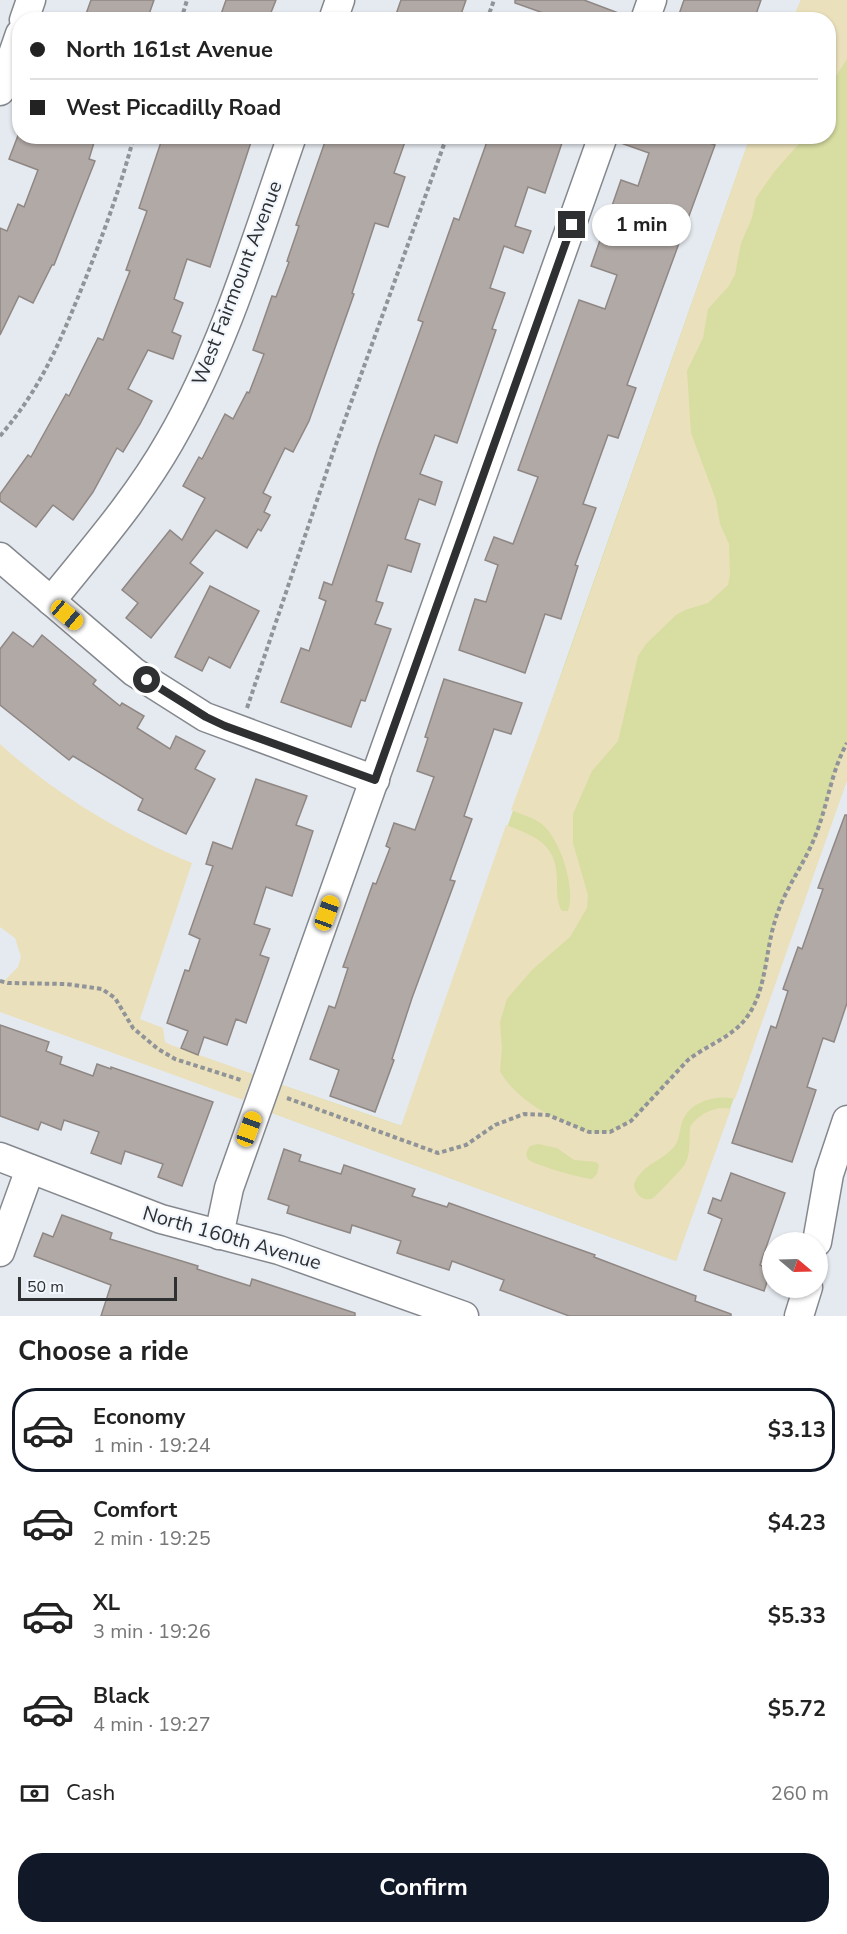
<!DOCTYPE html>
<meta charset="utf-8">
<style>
:root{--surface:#fff;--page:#f2f2f2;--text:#222;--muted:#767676;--line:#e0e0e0;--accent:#111827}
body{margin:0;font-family:"Nunito Sans",sans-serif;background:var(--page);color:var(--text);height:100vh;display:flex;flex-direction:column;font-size:22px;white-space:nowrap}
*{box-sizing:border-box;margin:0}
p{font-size:20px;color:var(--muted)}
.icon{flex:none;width:33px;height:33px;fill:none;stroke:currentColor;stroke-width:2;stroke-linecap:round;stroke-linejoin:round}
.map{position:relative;height:1316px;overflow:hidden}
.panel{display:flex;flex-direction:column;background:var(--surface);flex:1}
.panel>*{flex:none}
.hud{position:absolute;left:12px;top:12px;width:824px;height:132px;border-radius:24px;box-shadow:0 2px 4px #0004;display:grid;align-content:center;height:132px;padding:0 18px;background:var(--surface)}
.needle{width:39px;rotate:109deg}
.controls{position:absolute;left:762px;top:1232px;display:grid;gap:12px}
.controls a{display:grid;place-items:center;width:66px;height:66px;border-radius:50%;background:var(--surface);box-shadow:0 2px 4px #0004;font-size:30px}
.scale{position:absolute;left:18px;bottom:15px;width:159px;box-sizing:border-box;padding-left:6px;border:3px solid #2e3032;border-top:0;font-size:16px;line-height:21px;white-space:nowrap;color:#2e3032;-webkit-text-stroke:4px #f2f7fe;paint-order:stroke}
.end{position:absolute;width:27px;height:27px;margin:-14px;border:8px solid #2e3032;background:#fff;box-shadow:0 0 0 3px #fff}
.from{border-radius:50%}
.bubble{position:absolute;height:42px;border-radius:21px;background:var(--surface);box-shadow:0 2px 4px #0004;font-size:20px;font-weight:700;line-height:42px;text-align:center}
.car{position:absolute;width:18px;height:36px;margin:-18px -9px;border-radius:8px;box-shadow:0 0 4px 2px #0007;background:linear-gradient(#f5c518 24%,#345 0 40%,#f5c518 0 76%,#345 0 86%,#f5c518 0)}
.hud b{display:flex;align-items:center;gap:21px;height:57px;font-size:22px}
.hud b+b{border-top:2px solid var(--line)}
.hud i{width:15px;height:15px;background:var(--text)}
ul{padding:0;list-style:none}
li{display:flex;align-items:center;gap:18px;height:84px;margin:0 12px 9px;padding:0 6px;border:3px solid transparent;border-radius:24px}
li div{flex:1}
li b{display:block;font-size:22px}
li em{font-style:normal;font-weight:700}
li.active{border-color:var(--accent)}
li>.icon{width:54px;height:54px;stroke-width:1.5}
h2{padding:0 18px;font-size:27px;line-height:72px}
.pay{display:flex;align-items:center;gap:15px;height:66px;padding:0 18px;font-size:22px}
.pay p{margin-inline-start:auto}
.cta{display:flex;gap:12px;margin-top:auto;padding:12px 18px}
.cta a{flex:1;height:69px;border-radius:24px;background:var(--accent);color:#fff;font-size:24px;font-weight:700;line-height:69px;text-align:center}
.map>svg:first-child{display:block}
.green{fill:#d8dda2}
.sand{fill:#eae0bb;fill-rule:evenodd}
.building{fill:#b1a9a6;stroke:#8f8784;stroke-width:1.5}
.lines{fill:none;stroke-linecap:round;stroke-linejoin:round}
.minor-casing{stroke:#84888e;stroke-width:31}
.path{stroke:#909498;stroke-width:4;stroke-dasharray:4.5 3;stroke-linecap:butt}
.minor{stroke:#fff;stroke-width:28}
.route{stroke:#2e3032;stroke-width:8}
.labels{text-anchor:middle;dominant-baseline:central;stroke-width:4.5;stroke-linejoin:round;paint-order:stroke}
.street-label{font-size:20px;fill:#2e3032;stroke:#f2f7fe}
</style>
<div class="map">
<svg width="847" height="1316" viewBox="0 0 847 1316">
<rect width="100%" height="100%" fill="#e5eaf0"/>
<!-- green -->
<polygon class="green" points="801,0 847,0 847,780 676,1261 272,1113 282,1085 402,1126 750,137 828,136 828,20 793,19"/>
<!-- sand -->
<g class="sand">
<polygon points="801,0 847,0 847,59 828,89 828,20 793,19"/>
<path d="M750 137H805L774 172 756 198 752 218 741 243 735 275 728 287 708 309 703 338 687 371 691 433 716 500 720 524 729 544 730 575 728 585 708 603 685 610 676 615 646 644 638 656 618 741 592 771 573 814V843L588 895 587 908 570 937 532 970 507 999 500 1022 502 1048 500 1071C511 1092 537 1110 559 1119 571 1124 583 1132 597 1133 632 1136 665 1080 690 1058 711 1040 739 1034 753 1008 767 981 766 948 775 920 784 888 806 864 817 834 828 803 831 772 847 743V780L735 1099C719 1094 693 1101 685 1116 678 1127 682 1141 671 1150 658 1163 642 1165 634 1184 634 1193 643 1203 653 1198 656 1196 683 1168 685 1164 691 1154 689 1138 690 1127 698 1114 716 1105 731 1109L676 1261 272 1113 282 1085 401 1126 506 825C538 837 558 845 557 884 557 893 557 903 562 911H568C576 889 561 843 545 827 537 818 522 815 511 810L567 659ZM538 1144 557 1148 574 1160 596 1162 599 1165 597 1174 592 1179C583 1179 531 1164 528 1159 525 1154 527 1150 530 1146Z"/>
<path d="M0 744C55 794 123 835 192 863L140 1019 163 1028 165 1042 171 1045 253 1074 243 1100 0 1012V981L3 982 18 967 21 957 15 938 0 927Z"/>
</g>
<!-- building -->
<g class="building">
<polygon points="91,0 154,0 147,20 100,20 86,14"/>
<polygon points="226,0 276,0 268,20 219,20"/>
<polygon points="401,0 466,0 459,20 394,20"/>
<polygon points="515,0 584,0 629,17 629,20 563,20 515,3"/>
<polygon points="684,0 761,0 754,20 677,20"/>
<polygon points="19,133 20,136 96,136 89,159 95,161 54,265 52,265 33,303 19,296 0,335 0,228 7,231 18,204 24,207 38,170 9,159"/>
<polygon points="163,136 253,136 210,267 187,259 174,299 183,303 172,332 181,336 173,359 148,350 128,389 152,401 140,424 123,452 117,448 93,492 73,520 53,505 36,527 0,501 0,494 28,455 31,457 66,394 69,396 98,338 103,340 130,271 126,270 147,211 139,208"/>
<polygon points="327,136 407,136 394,173 405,177 388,227 375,223 352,293 354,294 309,421 293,452 285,448 263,493 271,497 264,512 270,515 261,531 258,529 247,548 216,530 190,563 203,573 151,638 126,618 138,603 122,590 170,530 182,540 205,498 183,486 199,457 202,459 225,414 233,419 247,392 249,393 264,354 253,350 272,296 276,297 289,262 287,261 299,226 296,225"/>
<polygon points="489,136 544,136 562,143 545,193 528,187 515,226 531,231 523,253 504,246 490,288 505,293 492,329 496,330 457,443 435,435 420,474 442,482 435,505 419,499 405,539 420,544 411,572 388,565 376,601 383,603 375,624 391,629 365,701 361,700 351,727 281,702 301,648 309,651 326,601 319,598 324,582 332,585 378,447 423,322 418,320 454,218 459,220"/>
<polygon points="619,136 692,136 715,145 627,385 636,388 618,438 608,435 583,504 596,508 575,565 578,566 561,619 545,614 525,673 459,650 475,599 486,602 498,565 485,560 494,537 513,544 538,477 518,470 579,300 605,309 617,275 591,266 621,180 638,186 649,153 618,142"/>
<polygon points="210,586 259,611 230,668 209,657 202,671 175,657"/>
<polygon points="13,632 33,647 42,635 96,680 93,684 120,706 122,703 144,716 137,728 170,749 176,736 205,751 195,769 215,779 186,834 138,810 143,799 73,756 69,760 0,705 0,649"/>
<polygon points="444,679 522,703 511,734 494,729 464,816 472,819 450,880 455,881 412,998 392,1059 394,1060 375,1112 330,1096 339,1070 310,1059 329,1006 335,1008 348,968 343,967 373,883 376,884 390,848 386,846 394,823 415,830 434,777 417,771 428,738 425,737"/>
<polygon points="256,779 307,796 296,825 313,831 292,896 266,887 254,924 270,929 260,955 269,958 246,1023 236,1019 227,1045 204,1037 198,1055 181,1048 188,1031 167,1023 185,970 189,971 200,939 189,934 213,866 206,864 213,842 232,849"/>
<polygon points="845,815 847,815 847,1003 834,1042 823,1038 807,1087 816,1090 792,1162 732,1143 771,1026 776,1028 788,991 783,989 798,947 802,949 823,889 818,888"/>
<polygon points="0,1025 49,1042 46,1051 62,1057 60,1064 93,1076 97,1064 111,1069 111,1067 213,1102 182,1186 158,1177 163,1164 125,1151 121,1164 91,1153 99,1132 64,1120 61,1130 41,1122 38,1130 0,1116"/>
<polygon points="284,1149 301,1155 299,1161 341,1174 344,1165 415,1189 412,1196 447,1207 449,1203 595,1255 594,1257 696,1296 695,1301 731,1314 731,1316 569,1316 500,1290 504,1280 452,1261 449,1270 397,1253 401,1241 352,1225 350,1233 287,1213 289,1206 268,1199"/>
<polygon points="731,1173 785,1193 760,1265 771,1270 764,1291 704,1270 722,1219 708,1213 713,1198 721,1201"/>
<polygon points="62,1215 112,1233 110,1239 198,1266 197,1269 250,1286 252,1279 355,1313 355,1316 101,1316 111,1285 34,1256 43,1233 53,1237"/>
</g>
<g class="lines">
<defs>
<g id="minor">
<polyline points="24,20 31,0"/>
<polyline points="333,20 340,0"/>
<polyline points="645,20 652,0"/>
<polyline points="0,91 20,34"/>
<polyline points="0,557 134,672 205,717 375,780"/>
<path d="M51 601C93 549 137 499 170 441 225 346 256 239 292 136"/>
<polyline points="0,1157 161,1219 279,1250 464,1316"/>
<polyline points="219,1235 229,1188 603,136"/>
<polyline points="817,1242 829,1174 847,1120"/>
<polyline points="0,1252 30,1169"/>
<polyline points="799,1316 808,1287"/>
</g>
</defs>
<!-- minor casing -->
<use href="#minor" class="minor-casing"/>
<!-- path -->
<g class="path">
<polyline points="181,20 187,0"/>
<polyline points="487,20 494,0"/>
<path d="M0 436C43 386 61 339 85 280 104 232 121 186 134 136"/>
<polyline points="247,708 335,447 447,136"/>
<polyline points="0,981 8,983 66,984 102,989 115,998 133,1028 158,1049 175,1059 241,1080"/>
<path d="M287 1098 438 1153 466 1145 495 1125 524 1114 548 1115 589 1132H610L631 1121 688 1060C707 1045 733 1037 747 1017 767 989 765 952 775 921 784 889 805 864 816 834 828 804 831 772 847 743"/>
</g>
<!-- minor -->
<use href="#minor" class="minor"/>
</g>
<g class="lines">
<!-- route -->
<polyline class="route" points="147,680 206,717 225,726 375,780 572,225"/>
</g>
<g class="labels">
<!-- street labels -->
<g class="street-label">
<text transform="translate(237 283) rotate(-69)">West Fairmount Avenue</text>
<text transform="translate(232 1238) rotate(16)">North 160th Avenue</text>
</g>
</g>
</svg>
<div class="controls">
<a><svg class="needle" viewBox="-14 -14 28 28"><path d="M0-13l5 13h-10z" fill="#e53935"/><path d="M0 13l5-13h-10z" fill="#767676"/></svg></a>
</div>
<div class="scale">50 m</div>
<i class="end from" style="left:147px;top:680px"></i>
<i class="end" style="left:572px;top:225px"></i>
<div class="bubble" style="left:592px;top:204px;width:99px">1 min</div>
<i class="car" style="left:67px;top:615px;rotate:130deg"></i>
<i class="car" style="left:327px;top:913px;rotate:20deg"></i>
<i class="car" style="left:249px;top:1129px;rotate:20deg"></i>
<div class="hud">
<b><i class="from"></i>North 161st Avenue</b>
<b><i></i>West Piccadilly Road</b>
</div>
</div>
<section class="panel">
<h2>Choose a ride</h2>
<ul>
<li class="active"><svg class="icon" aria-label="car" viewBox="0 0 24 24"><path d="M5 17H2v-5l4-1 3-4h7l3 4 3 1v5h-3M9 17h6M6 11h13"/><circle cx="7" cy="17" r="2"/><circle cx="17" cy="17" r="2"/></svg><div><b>Economy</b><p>1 min · 19:24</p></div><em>$3.13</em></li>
<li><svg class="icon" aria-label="car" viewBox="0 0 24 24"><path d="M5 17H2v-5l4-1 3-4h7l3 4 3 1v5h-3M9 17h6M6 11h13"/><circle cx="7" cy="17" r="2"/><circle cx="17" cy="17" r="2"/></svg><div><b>Comfort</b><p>2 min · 19:25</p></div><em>$4.23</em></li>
<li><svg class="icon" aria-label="car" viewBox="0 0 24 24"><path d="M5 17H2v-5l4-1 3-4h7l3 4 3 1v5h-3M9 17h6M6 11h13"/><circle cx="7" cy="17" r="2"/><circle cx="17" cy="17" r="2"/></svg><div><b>XL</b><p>3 min · 19:26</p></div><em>$5.33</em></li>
<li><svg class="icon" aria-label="car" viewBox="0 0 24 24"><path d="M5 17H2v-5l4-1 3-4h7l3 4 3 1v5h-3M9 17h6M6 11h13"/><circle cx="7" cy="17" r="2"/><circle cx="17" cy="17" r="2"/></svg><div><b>Black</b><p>4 min · 19:27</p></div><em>$5.72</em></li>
</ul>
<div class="pay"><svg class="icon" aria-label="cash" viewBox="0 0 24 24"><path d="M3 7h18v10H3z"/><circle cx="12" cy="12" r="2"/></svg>Cash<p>260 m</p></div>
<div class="cta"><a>Confirm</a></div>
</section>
